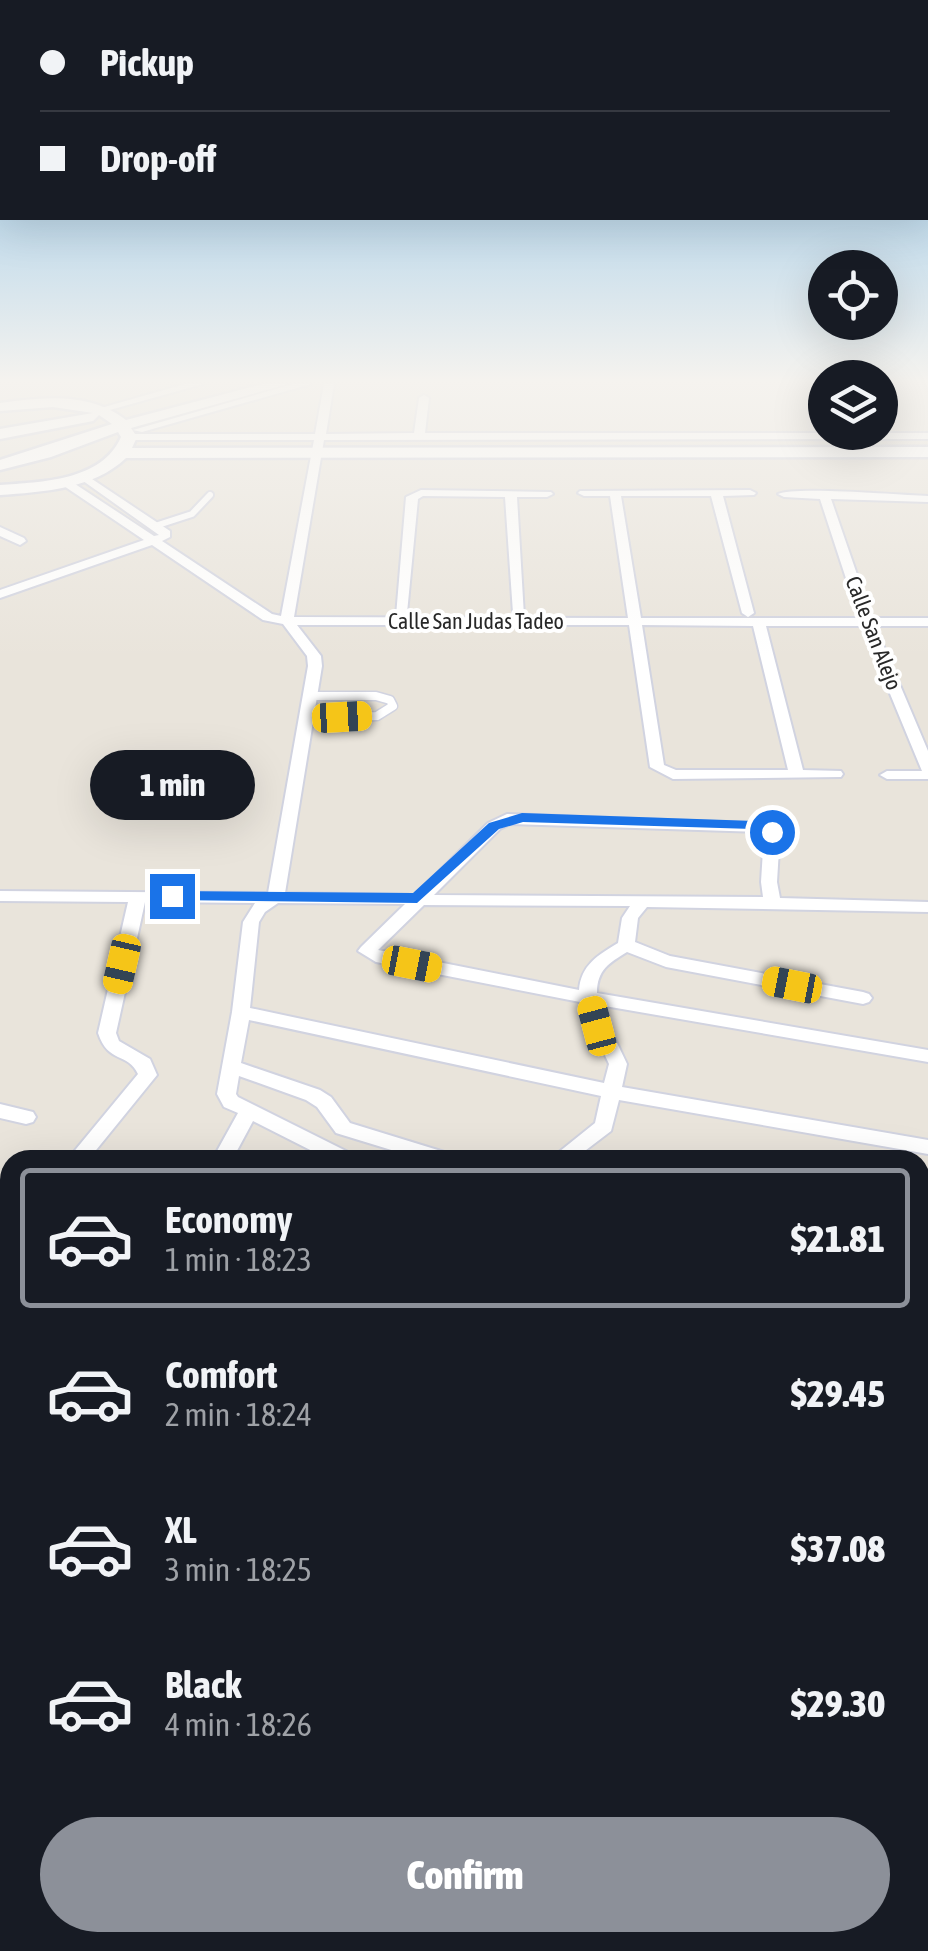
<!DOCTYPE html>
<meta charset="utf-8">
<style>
:root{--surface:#171b24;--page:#20242c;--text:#f1f3f6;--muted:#9ea1a6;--line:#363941;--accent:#8c9099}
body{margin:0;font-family:"Asap Condensed",sans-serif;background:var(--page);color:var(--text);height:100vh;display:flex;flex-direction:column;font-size:38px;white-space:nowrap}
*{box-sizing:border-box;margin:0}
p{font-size:32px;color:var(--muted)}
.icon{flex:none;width:55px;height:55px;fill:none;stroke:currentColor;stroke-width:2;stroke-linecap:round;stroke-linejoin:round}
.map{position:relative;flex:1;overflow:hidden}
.drawer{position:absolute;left:0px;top:1150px;width:930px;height:802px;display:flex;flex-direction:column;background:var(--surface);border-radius:30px 30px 0 0;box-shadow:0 10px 40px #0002}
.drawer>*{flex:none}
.banner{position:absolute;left:0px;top:0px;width:930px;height:220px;box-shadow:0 10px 40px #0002;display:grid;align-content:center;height:220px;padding:0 40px;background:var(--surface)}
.controls{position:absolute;left:808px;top:250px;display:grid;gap:20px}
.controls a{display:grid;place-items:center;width:90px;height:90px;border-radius:50%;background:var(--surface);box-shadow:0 10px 40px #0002;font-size:50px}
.end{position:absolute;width:45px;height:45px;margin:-22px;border:12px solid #1a73e8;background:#fff;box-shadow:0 0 0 5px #fff}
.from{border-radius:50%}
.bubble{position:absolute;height:70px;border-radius:35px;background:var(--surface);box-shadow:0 10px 40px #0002;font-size:32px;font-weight:800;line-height:70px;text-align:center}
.car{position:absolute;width:30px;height:60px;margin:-30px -15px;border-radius:12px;box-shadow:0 0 8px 2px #0007;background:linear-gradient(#f5c518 24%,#345 0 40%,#f5c518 0 76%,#345 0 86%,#f5c518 0)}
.banner b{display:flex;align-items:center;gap:35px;height:95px;font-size:38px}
.banner b+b{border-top:2px solid var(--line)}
.banner i{width:25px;height:25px;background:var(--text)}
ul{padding:18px 0 0;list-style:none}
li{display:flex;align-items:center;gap:30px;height:140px;margin:0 20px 15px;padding:0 20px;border:5px solid transparent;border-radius:10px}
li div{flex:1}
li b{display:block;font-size:38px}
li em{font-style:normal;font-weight:800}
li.selected{border-color:var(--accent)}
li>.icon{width:90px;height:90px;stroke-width:1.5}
.button{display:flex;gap:20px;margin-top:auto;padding:20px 40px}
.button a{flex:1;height:115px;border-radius:60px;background:var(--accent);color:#fff;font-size:40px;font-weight:800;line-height:115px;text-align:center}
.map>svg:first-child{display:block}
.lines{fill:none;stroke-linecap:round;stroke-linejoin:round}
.service-far1-casing{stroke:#d1d3e0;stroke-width:10}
.service-casing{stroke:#d1d3e0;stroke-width:11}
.minor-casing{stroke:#d1d3e0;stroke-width:4}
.secondary-casing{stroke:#d1d3e0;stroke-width:5}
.path{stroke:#c3c3c3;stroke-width:5;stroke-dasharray:11 8;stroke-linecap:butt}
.service-far1{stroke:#fff;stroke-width:6}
.service{stroke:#fff;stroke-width:8}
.minor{fill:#fff;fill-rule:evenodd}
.secondary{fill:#fff;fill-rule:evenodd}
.route{fill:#1a73e8}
.labels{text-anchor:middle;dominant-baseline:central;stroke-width:8;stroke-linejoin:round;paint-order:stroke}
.far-street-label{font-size:22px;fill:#282828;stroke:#fff}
</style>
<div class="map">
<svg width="928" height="1951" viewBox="0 0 928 1951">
<rect width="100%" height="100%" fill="#e9e4db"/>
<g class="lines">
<defs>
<polyline id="service-far1" points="155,526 192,514 210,495"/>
<polyline id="service" points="307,719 377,716 393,706 390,700 376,696 310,696"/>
<g id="minor">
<polygon points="185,384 203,384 99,413 94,410"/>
<polygon points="293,384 311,384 142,432 133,430"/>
<path d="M324 384H334L326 434 414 433 419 398 424 395 429 398 425 433H928V439L324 440 294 617 628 618 610 496H584L578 493 580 491 750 490 756 493 754 495 723 496 754 613 748 617 742 613 711 496H621L641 618H859L820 499 784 497 778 494C794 486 901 495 928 496V502L831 499 872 618H928V626H875L928 751V779H887L880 775 887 771H922L862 626H766L803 770 841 771 843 774 841 777 673 779 650 767 629 625H297L321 656 322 666 285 893 415 895 488 823 507 814 771 824 780 832 777 882 780 898 928 902V912L647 907 638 918 635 942 670 956 863 992 869 994 872 998 869 1002 863 1004 666 967 627 952C609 963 597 970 597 993L928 1050V1062L599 1005 627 1064 622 1087 928 1140V1154L619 1100 611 1131 573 1160H549L595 1123 601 1096 249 1020 241 1063 320 1090 331 1097 350 1123 454 1155 457 1160H424L336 1133 317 1107 306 1100 239 1076 236 1094 238 1097 354 1155 357 1160H330L253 1121 232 1160H212L238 1113 224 1107 217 1094 232 1012 243 922 255 903 145 902 116 1033 119 1041 150 1059 157 1075 88 1160H67L138 1074C128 1052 108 1064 98 1033L128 902 0 901V891L268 893 308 666 307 656 283 624 263 620 152 545 0 598V590L144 540 61 484V480H69L154 536 159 535 79 478V474L83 473 170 531V537L162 541 272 614 281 616 314 440H129L124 437 129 434H315ZM642 625 753 626 788 770H676L664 765ZM510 824 761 832 764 834 761 882 763 897 434 895 500 829ZM278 903 405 904 361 947 358 951 376 962 580 1002 609 1064 604 1083 250 1008 259 922 265 912ZM424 905 630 906 622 918 618 943C598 955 581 965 579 990L378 950Z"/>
<polygon points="421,490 551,492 553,494 547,497 517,497 524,616 519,617 513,613 505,497 423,496 418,499 407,613 401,617 396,616 406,497"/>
<polygon points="0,527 24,538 26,541 20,545 0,536"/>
<polygon points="0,1104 33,1112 36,1117 33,1122 26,1124 0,1118"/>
<polygon points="920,1178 928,1180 928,1195 920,1193"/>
<polygon points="10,1179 10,1196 0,1201 0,1183"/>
<polygon points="928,1244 928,1261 920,1263 920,1247"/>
<polygon points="10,1255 10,1279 0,1284 0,1260"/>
<polygon points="0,1339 10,1342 10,1361 0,1358"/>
</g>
<path id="secondary" d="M263 384H288L131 428 137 437 132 448 928 447V457L126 458C94 489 42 492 0 495V485C41 482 102 481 121 437L118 432 51 457 0 470V460L112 424 99 415 93 421 0 439V429L93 413 53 407 0 411V403C43 397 90 392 126 420Z"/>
</defs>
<!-- service-far1 casing -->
<use href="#service-far1" class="service-far1-casing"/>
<!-- service casing -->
<use href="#service" class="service-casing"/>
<!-- minor casing -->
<use href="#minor" class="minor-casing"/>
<!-- secondary casing -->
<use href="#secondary" class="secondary-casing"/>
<!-- path -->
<polyline class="path" points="383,1942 383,1951"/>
<!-- service-far1 -->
<use href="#service-far1" class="service-far1"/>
<!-- service -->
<use href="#service" class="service"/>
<!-- minor -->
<use href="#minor" class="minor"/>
<!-- secondary -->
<use href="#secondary" class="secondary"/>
</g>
<!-- sky -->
<linearGradient id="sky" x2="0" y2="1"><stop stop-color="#7bbae6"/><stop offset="0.58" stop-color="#f5f3ef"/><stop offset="1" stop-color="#f5f3ef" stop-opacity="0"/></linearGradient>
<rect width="928" height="657" fill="url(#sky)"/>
<!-- route -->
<polygon class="route" points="522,813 755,821 779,832 772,836 753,829 523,822 499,829 417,903 172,900 165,896 172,891 413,893 489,823"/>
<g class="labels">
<!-- far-street labels -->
<g class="far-street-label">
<text x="476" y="621">Calle San Judas Tadeo</text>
<text transform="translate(874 633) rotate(69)">Calle San Alejo</text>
</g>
</g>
</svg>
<div class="controls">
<a><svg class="icon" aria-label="locate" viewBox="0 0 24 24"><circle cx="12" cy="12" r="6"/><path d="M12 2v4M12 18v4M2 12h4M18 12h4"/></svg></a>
<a><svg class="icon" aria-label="layers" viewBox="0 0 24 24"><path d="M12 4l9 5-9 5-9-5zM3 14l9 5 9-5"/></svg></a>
</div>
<i class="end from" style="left:772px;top:832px"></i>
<i class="end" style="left:172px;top:896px"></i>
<div class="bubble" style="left:90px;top:750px;width:165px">1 min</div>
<i class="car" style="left:342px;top:717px;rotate:87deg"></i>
<i class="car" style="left:122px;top:964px;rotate:193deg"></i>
<i class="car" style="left:412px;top:964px;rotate:101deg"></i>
<i class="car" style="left:792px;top:985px;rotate:281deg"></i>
<i class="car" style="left:597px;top:1026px;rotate:345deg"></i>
<div class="banner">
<b><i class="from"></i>Pickup</b>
<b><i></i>Drop-off</b>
</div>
<section class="drawer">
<ul>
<li class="selected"><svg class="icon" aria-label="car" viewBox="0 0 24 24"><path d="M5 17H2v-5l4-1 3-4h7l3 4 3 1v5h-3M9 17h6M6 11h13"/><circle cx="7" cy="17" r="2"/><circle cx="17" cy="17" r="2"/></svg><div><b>Economy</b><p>1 min · 18:23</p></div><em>$21.81</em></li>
<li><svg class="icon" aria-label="car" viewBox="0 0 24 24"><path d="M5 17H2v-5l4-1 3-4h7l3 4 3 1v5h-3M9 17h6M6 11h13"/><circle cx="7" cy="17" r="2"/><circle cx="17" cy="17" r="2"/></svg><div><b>Comfort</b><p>2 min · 18:24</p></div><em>$29.45</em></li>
<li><svg class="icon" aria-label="car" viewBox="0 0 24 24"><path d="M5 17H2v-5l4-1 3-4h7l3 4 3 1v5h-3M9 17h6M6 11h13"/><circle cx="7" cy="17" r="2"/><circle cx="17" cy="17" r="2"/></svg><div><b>XL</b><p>3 min · 18:25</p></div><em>$37.08</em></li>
<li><svg class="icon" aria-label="car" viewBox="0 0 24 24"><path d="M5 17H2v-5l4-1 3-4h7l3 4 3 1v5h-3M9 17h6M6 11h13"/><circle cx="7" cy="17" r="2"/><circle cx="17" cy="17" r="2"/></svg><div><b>Black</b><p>4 min · 18:26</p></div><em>$29.30</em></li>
</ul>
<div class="button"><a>Confirm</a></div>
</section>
</div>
